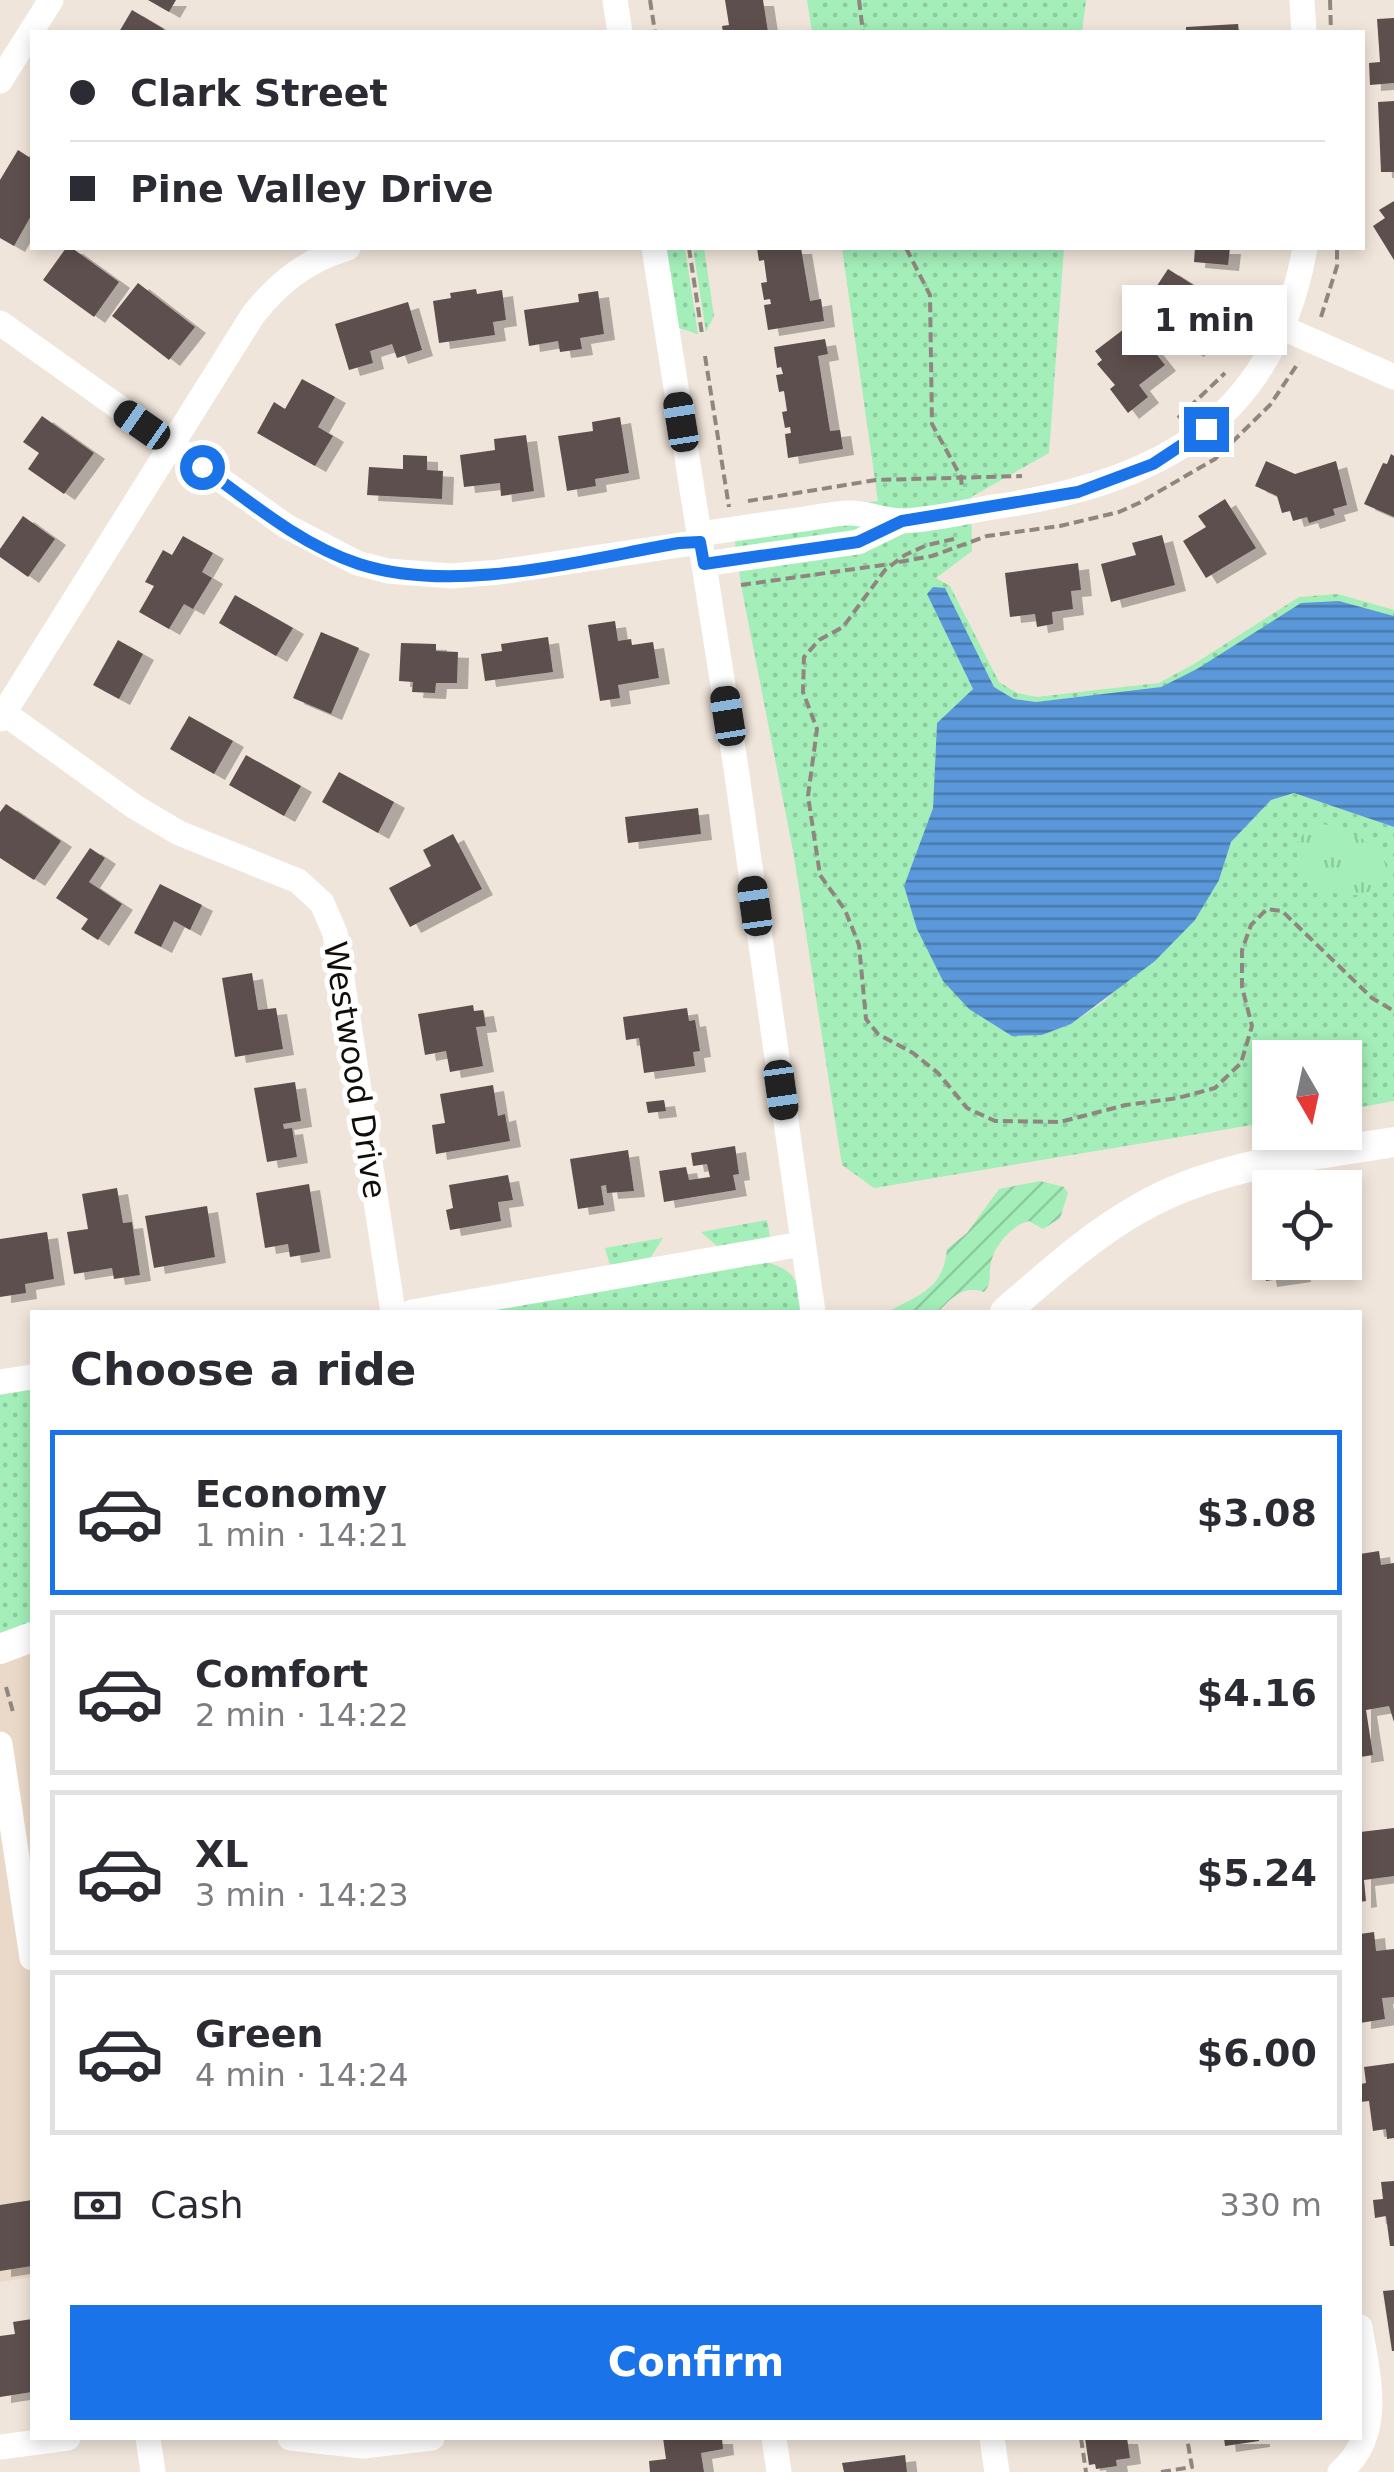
<!DOCTYPE html>
<meta charset="utf-8">
<style>
:root{--surface:#fff;--page:#f2f2f3;--text:#2b2b33;--muted:#7c7c81;--line:#e1e1e2;--accent:#1a73e8}
body{margin:0;font-family:"DejaVu Sans",sans-serif;background:var(--page);color:var(--text);height:100vh;display:flex;flex-direction:column;font-size:38px;white-space:nowrap}
*{box-sizing:border-box;margin:0}
p{font-size:32px;color:var(--muted)}
.icon{flex:none;width:55px;height:55px;fill:none;stroke:currentColor;stroke-width:2;stroke-linecap:round;stroke-linejoin:round}
.map{position:relative;flex:1;overflow:hidden}
.drawer{position:absolute;left:30px;top:1310px;width:1332px;height:1130px;display:flex;flex-direction:column;background:var(--surface);border-radius:0px;box-shadow:0 5px 15px #0003}
.drawer>*{flex:none}
.banner{position:absolute;left:30px;top:30px;width:1335px;height:220px;border-radius:0px;box-shadow:0 5px 15px #0003;display:grid;align-content:center;height:220px;padding:0 40px;background:var(--surface)}
.needle{width:65px;rotate:171deg}
.buttons{position:absolute;left:1252px;top:1040px;display:grid;gap:20px}
.buttons a{display:grid;place-items:center;width:110px;height:110px;border-radius:0px;background:var(--surface);box-shadow:0 5px 15px #0003;font-size:50px}
.end{position:absolute;width:45px;height:45px;margin:-22px;border:12px solid #1a73e8;background:#fff;box-shadow:0 0 0 5px #fff}
.from{border-radius:50%}
.bubble{position:absolute;height:70px;border-radius:0px;background:var(--surface);box-shadow:0 5px 15px #0003;font-size:32px;font-weight:600;line-height:70px;text-align:center}
.car{position:absolute;width:30px;height:60px;margin:-30px -15px;border-radius:12px;box-shadow:0 0 8px 2px #0007;background:linear-gradient(#222 24%,#8ab4d8 0 40%,#222 0 76%,#8ab4d8 0 86%,#222 0)}
.banner b{display:flex;align-items:center;gap:35px;height:95px;font-size:38px}
.banner b+b{border-top:2px solid var(--line)}
.banner i{width:25px;height:25px;background:var(--text)}
ul{padding:0;list-style:none}
li{display:flex;align-items:center;gap:30px;height:165px;margin:0 20px 15px;padding:0 20px;border:5px solid var(--line);border-radius:0px}
li div{flex:1}
li b{display:block;font-size:38px}
li em{font-style:normal;font-weight:600}
li.selected{border-color:var(--accent)}
li>.icon{width:90px;height:90px;stroke-width:1.5}
h2{padding:0 40px;font-size:45px;line-height:120px}
.pay{display:flex;align-items:center;gap:25px;height:110px;padding:0 40px;font-size:38px}
.pay p{margin-inline-start:auto}
.action{display:flex;gap:20px;margin-top:auto;padding:20px 40px}
.action a{flex:1;height:115px;border-radius:0px;background:var(--accent);color:#fff;font-size:40px;font-weight:600;line-height:115px;text-align:center}
.map>svg:first-child{display:block}
.built{fill:#ead9c8}
.grass{fill:url(#grass-dots)}
.park{fill:url(#park-tufts)}
.garden{fill:url(#garden-furrows)}
.water{fill:url(#water-rules)}
.building{fill:#5d4f4d;filter:url(#shadow)}
.lines{fill:none;stroke-linecap:round;stroke-linejoin:round}
.path{stroke:#8f877f;stroke-width:4;stroke-dasharray:10 5;stroke-linecap:butt}
.minor{stroke:#fff;stroke-width:25}
.major{stroke:#fff;stroke-width:30}
.route{stroke:#1a73e8;stroke-width:12}
.labels{text-anchor:middle;dominant-baseline:central;stroke-width:10;stroke-linejoin:round;paint-order:stroke}
.street-label{font-size:32px;fill:#110e0a;stroke:#fff}
</style>
<div class="map">
<svg width="1394" height="2472" viewBox="0 0 1394 2472">
<defs>
<pattern id="grass-dots" width="8" height="8" patternUnits="userSpaceOnUse" patternTransform="scale(2.5)"><rect width="8" height="8" fill="#a3eeb9"/><path d="M2 2h.1M6 6h.1" fill="none" stroke="#8bcb9e" stroke-width="1.8" stroke-linecap="round"/></pattern>
<pattern id="park-tufts" width="24" height="20" patternUnits="userSpaceOnUse" patternTransform="scale(2.5)"><rect width="24" height="20" fill="#a3eeb9"/><path d="M3 7l-1-3M5 7V3M7 7l1-3M15 17l-1-3M17 17v-4M19 17l1-3" fill="none" stroke="#8bcb9e"/></pattern>
<pattern id="garden-furrows" width="10" height="10" patternUnits="userSpaceOnUse" patternTransform="scale(2.5)"><rect width="10" height="10" fill="#a3eeb9"/><path d="M-1 1l2-2M0 10L10 0M9 11l2-2" fill="none" stroke="#8bcb9e"/></pattern>
<pattern id="water-rules" width="6" height="5" patternUnits="userSpaceOnUse" patternTransform="scale(2.5)"><rect width="6" height="5" fill="#5a98d9"/><path d="M0 2.5h6" fill="none" stroke="#497aae"/></pattern>
<filter id="shadow"><feDropShadow dx="11" dy="6" stdDeviation="0" flood-color="#0004"/></filter>
</defs>
<rect width="100%" height="100%" fill="#f0e5da"/>
<!-- built -->
<polygon class="built" points="32,1650 32,2277 0,2282 0,1663"/>
<!-- grass -->
<g class="grass">
<polygon points="807,0 1086,0 1082,32 812,32"/>
<polygon points="664,248 685,248 698,334 676,327"/>
<polygon points="693,248 704,248 714,316 706,332"/>
<polygon points="842,248 1064,248 1049,453 971,497 972,551 936,578 950,586 999,682 1017,693 1036,697 1159,683 1194,664 1299,597 1338,594 1394,610 1394,616 1339,601 1161,687 1036,702 1014,699 994,687 945,588 927,594 973,689 937,723 933,808 904,886 1042,1035 1071,1024 1106,1000 1219,880 1231,842 1271,800 1294,793 1394,827 1394,1101 1345,1110 1345,1058 1270,1058 1270,1122 874,1188 842,1165 794,856 741,585 732,522 878,501"/>
<polygon points="767,1220 770,1237 717,1246 701,1232"/>
<polygon points="663,1238 651,1257 610,1265 605,1248"/>
<path d="M765 1262C797 1270 798 1282 802 1312H474Z"/>
<polygon points="32,1389 32,1623 0,1636 0,1395"/>
</g>
<!-- park -->
<path class="park" d="M1322 824C1346 828 1374 841 1386 863 1382 919 1291 896 1297 843L1307 829Z"/>
<!-- garden -->
<path class="garden" d="M1040 1181 1064 1187 1068 1193 1060 1218 1043 1229 1029 1221C1012 1225 995 1245 991 1262 988 1275 993 1282 984 1292 964 1284 951 1298 938 1312H888C919 1294 943 1290 947 1249L967 1233 999 1189Z"/>
<!-- water -->
<polygon class="water" points="933,587 945,588 994,687 1014,699 1036,702 1161,687 1197,669 1301,603 1339,601 1394,616 1394,827 1294,793 1271,800 1231,842 1219,880 1195,920 1155,961 1071,1024 1042,1035 1012,1036 969,1009 943,981 917,929 904,886 933,808 937,723 973,689 927,594"/>
<!-- building -->
<g class="building">
<polygon points="148,0 176,0 169,12"/>
<polygon points="725,0 763,0 768,32 723,32 722,26 729,25"/>
<polygon points="132,10 164,29 162,32 119,32"/>
<polygon points="1394,18 1394,83 1370,85 1369,63 1380,62 1377,19"/>
<polygon points="1238,24 1239,32 1186,32 1186,27"/>
<polygon points="1394,101 1394,172 1381,172 1378,102"/>
<polygon points="18,150 32,159 32,214 14,246 0,238 0,180"/>
<polygon points="1394,201 1394,260 1373,226 1385,218 1379,210"/>
<polygon points="66,248 72,248 119,282 94,317 43,280"/>
<polygon points="757,248 801,248 810,301 821,299 824,321 768,330 764,305 771,304 770,299 764,300 761,283 767,282 764,260 759,261"/>
<polygon points="1195,248 1230,248 1228,265 1194,262"/>
<polygon points="1168,269 1214,298 1196,325 1206,332 1193,351 1172,338 1175,333 1141,310"/>
<polygon points="138,283 195,327 169,360 112,316"/>
<polygon points="476,289 477,294 502,290 506,320 493,322 495,335 439,343 433,301 451,298 450,293"/>
<polygon points="598,291 604,334 580,338 582,349 560,352 558,341 529,346 524,310 579,302 578,294"/>
<polygon points="408,302 422,350 397,358 392,344 370,351 373,363 349,370 335,324"/>
<polygon points="1128,326 1135,336 1139,332 1165,365 1139,385 1148,397 1128,413 1110,389 1115,385 1097,364 1102,360 1095,351"/>
<polygon points="825,339 828,354 818,356 830,431 840,430 843,449 788,458 785,434 791,433 790,427 785,428 782,412 787,411 784,391 779,392 776,375 783,374 781,367 777,368 774,347"/>
<polygon points="302,379 335,397 318,427 333,436 315,466 257,433 274,402 285,409"/>
<polygon points="42,416 94,453 64,494 28,469 39,453 23,442"/>
<polygon points="620,417 629,473 595,479 596,486 567,491 558,436 593,431 592,422"/>
<polygon points="526,435 534,491 501,496 500,483 464,487 460,455 495,450 494,439"/>
<polygon points="1391,454 1394,456 1394,517 1364,504 1383,463 1387,464"/>
<polygon points="403,455 427,456 427,470 443,471 442,499 367,495 369,467 403,469"/>
<polygon points="1266,461 1295,474 1336,461 1347,505 1333,509 1335,515 1309,523 1307,517 1293,521 1290,511 1282,513 1277,496 1255,486"/>
<polygon points="1225,499 1256,548 1206,578 1183,541 1206,527 1198,516"/>
<polygon points="23,516 55,539 28,577 0,557 0,549"/>
<polygon points="1162,535 1175,585 1111,602 1101,564 1136,555 1132,543"/>
<polygon points="183,536 213,553 202,572 212,578 193,609 184,604 169,629 139,612 154,586 145,582 163,550 172,555"/>
<polygon points="1078,563 1081,590 1071,591 1073,609 1052,612 1053,624 1037,627 1035,614 1010,617 1005,573"/>
<polygon points="235,595 293,628 276,656 219,623"/>
<polygon points="615,621 618,641 631,639 632,645 653,642 659,678 618,685 620,698 600,701 588,625"/>
<polygon points="321,632 359,648 331,714 293,698"/>
<polygon points="548,637 553,672 485,681 481,654 502,651 501,644"/>
<polygon points="118,640 143,654 119,699 93,685"/>
<polygon points="401,643 436,644 436,651 458,652 457,683 436,683 435,693 412,692 413,682 399,681"/>
<polygon points="189,716 233,741 214,774 170,749"/>
<polygon points="246,755 301,786 284,816 229,785"/>
<polygon points="339,772 394,802 378,833 322,802"/>
<polygon points="6,804 61,841 34,880 0,858 0,812"/>
<polygon points="698,808 701,834 628,843 625,817"/>
<polygon points="453,834 482,889 410,927 389,888 431,866 423,850"/>
<polygon points="90,848 105,858 89,882 122,904 98,940 81,929 88,919 56,898"/>
<polygon points="160,884 202,905 190,930 174,921 161,947 134,933"/>
<polygon points="252,973 258,1010 276,1008 283,1049 235,1057 222,978"/>
<polygon points="473,1005 474,1011 483,1010 486,1026 476,1027 483,1066 450,1072 446,1051 425,1055 418,1014"/>
<polygon points="687,1008 689,1021 695,1020 700,1051 693,1052 695,1066 644,1073 639,1038 626,1040 623,1017"/>
<polygon points="295,1082 301,1121 283,1124 284,1129 292,1128 297,1157 267,1162 254,1088"/>
<polygon points="493,1085 498,1116 505,1114 510,1141 436,1154 432,1125 445,1123 440,1094"/>
<polygon points="664,1100 666,1111 648,1113 646,1102"/>
<polygon points="735,1146 739,1174 733,1175 736,1190 664,1202 659,1171 686,1167 689,1180 710,1177 707,1164 693,1166 691,1153"/>
<polygon points="628,1150 634,1191 607,1193 606,1185 601,1186 604,1205 578,1209 570,1159"/>
<polygon points="508,1175 513,1200 498,1202 501,1221 450,1230 446,1210 453,1208 449,1185"/>
<polygon points="309,1184 320,1252 290,1257 288,1244 265,1248 256,1193"/>
<polygon points="117,1188 123,1223 132,1222 140,1275 114,1279 112,1268 74,1274 67,1232 88,1229 82,1194"/>
<polygon points="207,1206 215,1257 154,1268 145,1216"/>
<polygon points="47,1232 54,1279 25,1284 26,1293 0,1297 0,1239"/>
<polygon points="1263,1261 1298,1262 1300,1276 1266,1281"/>
<polygon points="1379,1551 1381,1565 1394,1563 1394,1722 1389,1706 1366,1710 1373,1755 1360,1757 1360,1554"/>
<polygon points="1394,1828 1394,1876 1364,1880 1366,1901 1360,1902 1360,1832"/>
<polygon points="1374,1932 1376,1951 1394,1949 1394,1997 1382,1998 1385,2019 1360,2023 1360,1934"/>
<polygon points="1394,2063 1394,2138 1387,2139 1386,2129 1373,2131 1369,2101 1360,2102 1360,2084 1366,2083 1364,2067"/>
<polygon points="1394,2181 1394,2246 1390,2246 1386,2216 1375,2218 1373,2200 1383,2199 1381,2182"/>
<polygon points="32,2200 32,2266 0,2271 0,2205"/>
<polygon points="1394,2290 1394,2351 1392,2351 1383,2291"/>
<polygon points="32,2319 32,2392 0,2397 0,2336 15,2334 13,2322"/>
<polygon points="663,2438 722,2438 723,2449 701,2453 704,2472 650,2472 649,2461 666,2459"/>
<polygon points="1085,2438 1127,2438 1130,2458 1116,2460 1117,2466 1096,2469 1095,2464 1089,2465"/>
<polygon points="1224,2438 1259,2438 1259,2441 1225,2446"/>
<polygon points="905,2455 907,2472 844,2472 842,2463"/>
</g>
<g class="lines">
<!-- path -->
<g class="path">
<polyline points="650,0 655,32"/>
<polyline points="859,0 863,32"/>
<polyline points="1330,0 1331,32"/>
<polyline points="689,248 702,334"/>
<polyline points="906,248 930,295 932,424 961,477 962,490"/>
<polyline points="1321,317 1337,266 1337,248"/>
<polyline points="705,356 729,507"/>
<polyline points="1178,418 1225,373"/>
<polyline points="748,501 876,480 1022,476"/>
<polyline points="954,539 927,545 905,555 885,570 843,627 819,640 804,657 803,692 817,729 808,796 820,875 845,910 859,945 866,1019 878,1034 913,1053 938,1073 967,1108 995,1121 1060,1122 1126,1105 1178,1098 1215,1088 1241,1063 1252,1026 1242,987 1242,950 1251,925 1267,909 1282,911 1372,998 1394,1011"/>
<polyline points="899,562 932,556 987,536 1060,526 1119,512 1139,503 1215,459 1270,405 1299,362"/>
<polyline points="741,585 890,564"/>
<polyline points="6,1687 13,1712"/>
<polyline points="1081,2438 1086,2472"/>
<polyline points="1161,2472 1192,2467 1187,2438"/>
</g>
<!-- minor -->
<g class="minor">
<polyline points="615,0 620,32"/>
<polyline points="1302,0 1304,32"/>
<polyline points="0,81 51,0"/>
<polyline points="654,248 736,768 813,1312"/>
<polyline points="0,323 286,526 357,563 388,571 451,576 500,572 700,542"/>
<polyline points="1283,328 1394,377"/>
<path d="M699 534C734 529 769 524 804 519 819 517 835 513 850 513 867 513 885 521 903 521 932 520 964 512 993 507 1157 484 1274 422 1305 248"/>
<polyline points="704,564 858,542 901,521"/>
<polyline points="4,713 135,807 179,833 298,881 322,903 335,933 393,1312"/>
<path d="M0 719 253 315C279 282 307 260 348 248"/>
<polyline points="412,1312 802,1244"/>
<polyline points="0,1382 32,1377"/>
<polyline points="0,1744 32,1958"/>
<polyline points="148,2438 153,2472"/>
<polyline points="290,2438 363,2446 432,2438"/>
<polyline points="774,2438 779,2472"/>
<polyline points="992,2438 997,2472"/>
<polyline points="0,2447 68,2438"/>
<path d="M1340 2472C1385 2434 1368 2378 1360 2327"/>
</g>
<!-- major -->
<g class="major">
<path d="M1005 1312C1048 1275 1090 1236 1140 1208 1216 1164 1309 1156 1394 1142"/>
<polyline points="0,1649 32,1637"/>
</g>
</g>
<g class="lines">
<!-- route -->
<path class="route" d="M202 467C250 502 301 545 359 564 456 595 581 560 679 543L700 542 704 564 858 542 902 521 1078 492 1153 464 1206 429"/>
</g>
<g class="labels">
<!-- street labels -->
<g class="street-label">
<text transform="translate(355 1070) rotate(81)">Westwood Drive</text>
</g>
</g>
</svg>
<div class="buttons">
<a><svg class="needle" viewBox="-14 -14 28 28"><path d="M0-13l5 13h-10z" fill="#e53935"/><path d="M0 13l5-13h-10z" fill="#7c7c81"/></svg></a>
<a><svg class="icon" aria-label="locate" viewBox="0 0 24 24"><circle cx="12" cy="12" r="6"/><path d="M12 2v4M12 18v4M2 12h4M18 12h4"/></svg></a>
</div>
<i class="end from" style="left:202px;top:467px"></i>
<i class="end" style="left:1206px;top:429px"></i>
<div class="bubble" style="left:1122px;top:285px;width:165px">1 min</div>
<i class="car" style="left:681px;top:422px;rotate:351deg"></i>
<i class="car" style="left:142px;top:425px;rotate:305deg"></i>
<i class="car" style="left:728px;top:716px;rotate:351deg"></i>
<i class="car" style="left:755px;top:906px;rotate:352deg"></i>
<i class="car" style="left:781px;top:1090px;rotate:172deg"></i>
<div class="banner">
<b><i class="from"></i>Clark Street</b>
<b><i></i>Pine Valley Drive</b>
</div>
<section class="drawer">
<h2>Choose a ride</h2>
<ul>
<li class="selected"><svg class="icon" aria-label="car" viewBox="0 0 24 24"><path d="M5 17H2v-5l4-1 3-4h7l3 4 3 1v5h-3M9 17h6M6 11h13"/><circle cx="7" cy="17" r="2"/><circle cx="17" cy="17" r="2"/></svg><div><b>Economy</b><p>1 min · 14:21</p></div><em>$3.08</em></li>
<li><svg class="icon" aria-label="car" viewBox="0 0 24 24"><path d="M5 17H2v-5l4-1 3-4h7l3 4 3 1v5h-3M9 17h6M6 11h13"/><circle cx="7" cy="17" r="2"/><circle cx="17" cy="17" r="2"/></svg><div><b>Comfort</b><p>2 min · 14:22</p></div><em>$4.16</em></li>
<li><svg class="icon" aria-label="car" viewBox="0 0 24 24"><path d="M5 17H2v-5l4-1 3-4h7l3 4 3 1v5h-3M9 17h6M6 11h13"/><circle cx="7" cy="17" r="2"/><circle cx="17" cy="17" r="2"/></svg><div><b>XL</b><p>3 min · 14:23</p></div><em>$5.24</em></li>
<li><svg class="icon" aria-label="car" viewBox="0 0 24 24"><path d="M5 17H2v-5l4-1 3-4h7l3 4 3 1v5h-3M9 17h6M6 11h13"/><circle cx="7" cy="17" r="2"/><circle cx="17" cy="17" r="2"/></svg><div><b>Green</b><p>4 min · 14:24</p></div><em>$6.00</em></li>
</ul>
<div class="pay"><svg class="icon" aria-label="cash" viewBox="0 0 24 24"><path d="M3 7h18v10H3z"/><circle cx="12" cy="12" r="2"/></svg>Cash<p>330 m</p></div>
<div class="action"><a>Confirm</a></div>
</section>
</div>
